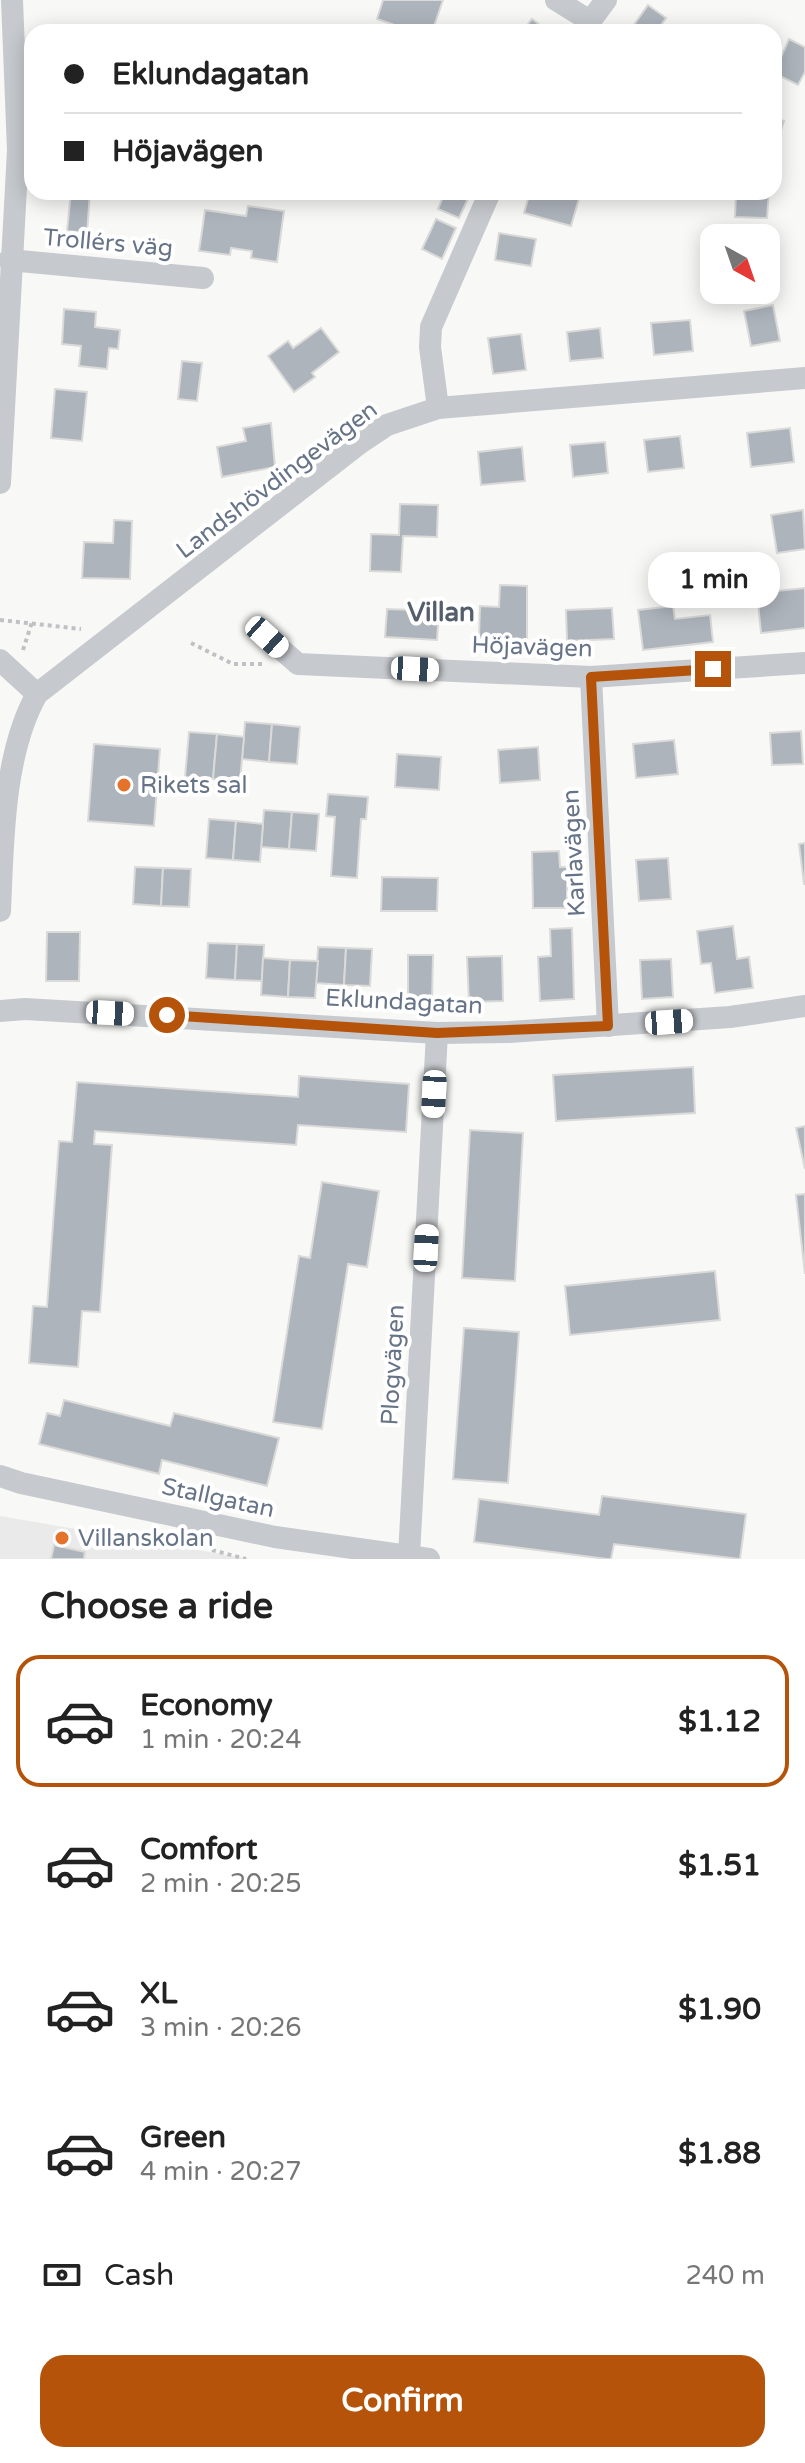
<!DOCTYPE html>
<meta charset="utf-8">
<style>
:root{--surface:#fff;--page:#f6f6f6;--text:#222;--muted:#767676;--line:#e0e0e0;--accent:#b45309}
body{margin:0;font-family:"Varela Round",sans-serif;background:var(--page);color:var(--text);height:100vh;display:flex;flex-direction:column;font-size:30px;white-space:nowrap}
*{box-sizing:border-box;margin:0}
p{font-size:26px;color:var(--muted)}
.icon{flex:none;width:44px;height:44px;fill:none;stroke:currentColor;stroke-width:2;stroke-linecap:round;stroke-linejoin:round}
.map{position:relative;height:1559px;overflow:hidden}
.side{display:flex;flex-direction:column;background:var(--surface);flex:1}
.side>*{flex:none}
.top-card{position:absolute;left:24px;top:24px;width:758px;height:176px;border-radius:24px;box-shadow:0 4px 20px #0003;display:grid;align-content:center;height:176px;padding:0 40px;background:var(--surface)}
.needle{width:52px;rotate:140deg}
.buttons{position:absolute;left:700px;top:224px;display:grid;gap:16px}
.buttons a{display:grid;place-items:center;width:80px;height:80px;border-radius:16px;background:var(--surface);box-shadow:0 4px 20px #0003;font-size:40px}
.end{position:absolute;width:36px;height:36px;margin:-18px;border:10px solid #b45309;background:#fff;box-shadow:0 0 0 4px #fff}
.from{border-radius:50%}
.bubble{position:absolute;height:56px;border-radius:24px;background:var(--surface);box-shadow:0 4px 20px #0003;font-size:26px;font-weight:800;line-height:56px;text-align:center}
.car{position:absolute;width:24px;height:48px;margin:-24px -12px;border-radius:10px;box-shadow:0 0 6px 2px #0007;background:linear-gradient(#fff 24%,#345 0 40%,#fff 0 76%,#345 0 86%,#fff 0)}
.top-card b{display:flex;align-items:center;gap:28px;height:76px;font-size:30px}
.top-card b+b{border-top:2px solid var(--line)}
.top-card i{width:20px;height:20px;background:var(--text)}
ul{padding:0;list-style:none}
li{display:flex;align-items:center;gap:24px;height:132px;margin:0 16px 12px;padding:0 24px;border:4px solid transparent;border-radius:24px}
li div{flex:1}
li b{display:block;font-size:30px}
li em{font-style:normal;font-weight:800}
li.selected{border-color:var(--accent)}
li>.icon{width:72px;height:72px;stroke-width:1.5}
h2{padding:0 40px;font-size:36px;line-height:96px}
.pay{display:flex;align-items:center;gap:20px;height:88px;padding:0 40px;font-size:30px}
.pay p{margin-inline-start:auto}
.button{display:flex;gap:16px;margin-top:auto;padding:16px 40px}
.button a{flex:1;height:92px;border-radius:24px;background:var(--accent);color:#fff;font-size:32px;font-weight:800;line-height:92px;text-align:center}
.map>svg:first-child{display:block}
.built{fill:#e9eae9}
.building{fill:#aeb4bc;stroke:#dadad8;stroke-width:2}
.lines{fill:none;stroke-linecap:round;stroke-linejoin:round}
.path{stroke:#c0c1c4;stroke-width:4;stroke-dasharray:4 4;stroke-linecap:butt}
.minor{stroke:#c6c9cd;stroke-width:22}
.route{stroke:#b45309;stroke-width:10}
.poi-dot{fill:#e4722a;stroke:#fff;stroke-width:3}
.labels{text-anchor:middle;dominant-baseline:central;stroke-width:8;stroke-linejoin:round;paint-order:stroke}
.street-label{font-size:24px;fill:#677487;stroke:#fff}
.poi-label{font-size:24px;fill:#677487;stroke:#fff;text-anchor:start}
.neighbourhood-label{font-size:26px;font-weight:bold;fill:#555f6c;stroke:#fff}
</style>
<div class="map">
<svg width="805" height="1559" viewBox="0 0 805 1559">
<rect width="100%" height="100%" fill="#f8f9f6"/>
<!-- built -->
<polygon class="built" points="0,1516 250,1559 0,1559"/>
<!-- building -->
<g class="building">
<polygon points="383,0 443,0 432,32 400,32 396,31 398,26 377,19"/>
<polygon points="648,5 666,18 656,32 629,32"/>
<polygon points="532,19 549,32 522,32"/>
<polygon points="789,39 805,47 805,72 798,85 774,73"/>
<polygon points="774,118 784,121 774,152"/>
<polygon points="71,192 90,192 87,233 67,231"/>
<polygon points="445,192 471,192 459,218 438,209"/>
<polygon points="530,192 580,195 571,226 524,213"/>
<polygon points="736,192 769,192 767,218 735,217"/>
<polygon points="248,206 284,211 277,262 251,258 252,251 231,248 230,255 199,251 205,210 246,216"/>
<polygon points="436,219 456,228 442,259 422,249"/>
<polygon points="499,233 536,239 531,266 495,260"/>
<polygon points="773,305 780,341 751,346 744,311"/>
<polygon points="64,309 96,312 95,327 120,330 118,349 109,348 107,369 79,366 81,346 62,344"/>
<polygon points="690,320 693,351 654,355 651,323"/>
<polygon points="321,328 339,352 312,373 315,377 294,392 268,356 288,341 293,348"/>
<polygon points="600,328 603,358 570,361 567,332"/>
<polygon points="521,334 526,370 493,374 488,338"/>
<polygon points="182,361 202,363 197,401 178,399"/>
<polygon points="55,389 87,392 82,441 51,438"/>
<polygon points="271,423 275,467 222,477 217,447 246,441 243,428"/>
<polygon points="790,428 794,462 751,467 747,433"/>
<polygon points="680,436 684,468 648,472 644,440"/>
<polygon points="605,442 608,473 573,477 570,445"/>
<polygon points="522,447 525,481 481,485 478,452"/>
<polygon points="400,504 438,505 437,537 403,536 401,572 370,571 371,534 399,535"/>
<polygon points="803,510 805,549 777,553 771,515"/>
<polygon points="114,520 132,521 130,579 82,578 84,542 113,543"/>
<polygon points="500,585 527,586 527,640 479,638 480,606 499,607"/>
<polygon points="805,588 805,628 761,633 757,593"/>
<polygon points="673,606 675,619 710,615 713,642 643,650 638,610"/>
<polygon points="612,608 614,639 567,641 566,610"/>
<polygon points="387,609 439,611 437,640 385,637"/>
<polygon points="245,722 272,724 269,762 242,759"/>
<polygon points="272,724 300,727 297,764 269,762"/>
<polygon points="801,731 803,764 772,765 770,733"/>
<polygon points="189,732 217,734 213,779 185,777"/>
<polygon points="217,734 244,737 240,781 213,779"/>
<polygon points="674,740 678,774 636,778 633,744"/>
<polygon points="94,744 160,749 154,826 88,821"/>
<polygon points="538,747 540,780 500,783 498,750"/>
<polygon points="397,754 441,757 439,790 395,787"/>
<polygon points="328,794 368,797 366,819 361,819 357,878 331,876 335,817 326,816"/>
<polygon points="264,810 292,812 289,849 261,847"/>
<polygon points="292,812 319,814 316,851 289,849"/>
<polygon points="209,819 236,821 233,860 206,858"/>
<polygon points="236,821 263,824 260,862 233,860"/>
<polygon points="805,843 805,884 804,884 799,844"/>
<polygon points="559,851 560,867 567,867 567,908 533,908 532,852"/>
<polygon points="668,858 671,899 639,901 636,860"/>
<polygon points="135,867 163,868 161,906 133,904"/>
<polygon points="163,868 191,869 189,907 161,906"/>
<polygon points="382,877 438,878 437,911 381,911"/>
<polygon points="733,926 737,959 749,957 753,988 715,993 711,963 701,964 697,931"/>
<polygon points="572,928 574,999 540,1001 538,957 551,956 550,929"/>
<polygon points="47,932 80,932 79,981 46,981"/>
<polygon points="208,943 237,944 235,980 206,978"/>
<polygon points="237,944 264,945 262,981 235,980"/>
<polygon points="318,947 346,948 344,985 316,983"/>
<polygon points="346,948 372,949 370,986 344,985"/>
<polygon points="408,955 433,955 432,1001 408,1001"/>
<polygon points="502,956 503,1001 469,1002 467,957"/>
<polygon points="263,958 290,960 288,997 261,995"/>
<polygon points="671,959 673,997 642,999 640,960"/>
<polygon points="290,960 318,961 315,998 288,997"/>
<polygon points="693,1067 695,1113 556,1121 553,1075"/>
<polygon points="299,1076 409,1084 406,1132 298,1125 296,1145 95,1131 94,1144 112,1145 100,1312 82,1311 78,1367 29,1363 33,1306 47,1307 59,1141 72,1142 77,1082 298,1097"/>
<polygon points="805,1126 805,1169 796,1128"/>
<polygon points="470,1130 523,1133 515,1281 462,1278"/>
<polygon points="322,1182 379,1191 367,1267 348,1264 322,1429 273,1422 299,1256 310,1258"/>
<polygon points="805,1194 805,1274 796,1195"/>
<polygon points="715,1271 720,1320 570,1335 565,1286"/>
<polygon points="464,1328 519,1332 508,1483 453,1479"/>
<polygon points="64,1400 170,1426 174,1413 279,1438 267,1486 162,1460 159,1474 39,1444 47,1413 60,1416"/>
<polygon points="602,1496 746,1514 740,1559 614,1544 611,1559 607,1559 474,1542 479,1499 599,1515"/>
<polygon points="54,1545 85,1552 84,1559 51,1559"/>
</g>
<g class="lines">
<!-- path -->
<g class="path">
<polyline points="0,620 81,629"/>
<polyline points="191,643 233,664 264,664"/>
<polyline points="23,650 32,622"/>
<polyline points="212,1550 246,1559"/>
</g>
<!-- minor -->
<g class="minor">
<polyline points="556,0 590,21"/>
<polyline points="583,31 606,0"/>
<polyline points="9,260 203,278"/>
<polyline points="438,408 430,347 431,327 490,192"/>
<polyline points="0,483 18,150 12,0"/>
<polyline points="267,637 298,664 591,677 805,663"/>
<polyline points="0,660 37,694"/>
<polyline points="591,677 608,1026"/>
<path d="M0 911C3 843 3 754 37 694L360 443 387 425 438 408 805 378"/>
<polyline points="0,1011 25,1009 437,1033 509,1032 730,1017 805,1006"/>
<polyline points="0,1476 21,1483 275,1537 429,1559"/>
<polyline points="409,1556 437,1033"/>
</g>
</g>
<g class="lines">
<!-- route -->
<polyline class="route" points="167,1015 437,1033 608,1026 591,677 713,669"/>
</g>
<!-- markers -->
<g class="poi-dot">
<circle cx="124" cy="785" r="8"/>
<circle cx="62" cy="1538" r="8"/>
</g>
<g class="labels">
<!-- street labels -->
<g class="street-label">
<text transform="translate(108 243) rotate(5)">Trollérs väg</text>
<text transform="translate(277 480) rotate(-37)">Landshövdingevägen</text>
<text transform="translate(532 647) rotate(2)">Höjavägen</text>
<text transform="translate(574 853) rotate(-93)">Karlavägen</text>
<text transform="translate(404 1002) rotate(3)">Eklundagatan</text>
<text transform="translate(393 1365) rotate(-87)">Plogvägen</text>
<text transform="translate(218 1498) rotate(12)">Stallgatan</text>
</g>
<!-- poi labels -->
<g class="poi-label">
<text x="140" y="785">Rikets sal</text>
<text x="78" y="1538">Villanskolan</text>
</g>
<!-- neighbourhood labels -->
<g class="neighbourhood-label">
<text x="441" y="612">Villan</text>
</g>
</g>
</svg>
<div class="buttons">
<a><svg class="needle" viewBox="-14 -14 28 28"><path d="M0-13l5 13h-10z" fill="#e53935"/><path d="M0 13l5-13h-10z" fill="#767676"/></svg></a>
</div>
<i class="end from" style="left:167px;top:1015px"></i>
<i class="end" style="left:713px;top:669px"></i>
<div class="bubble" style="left:648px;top:552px;width:132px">1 min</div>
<i class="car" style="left:267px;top:637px;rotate:132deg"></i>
<i class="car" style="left:415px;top:669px;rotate:93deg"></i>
<i class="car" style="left:110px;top:1013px;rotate:93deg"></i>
<i class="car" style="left:669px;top:1022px;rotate:86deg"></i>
<i class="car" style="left:434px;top:1094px;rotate:183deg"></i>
<i class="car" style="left:426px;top:1248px;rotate:3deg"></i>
<div class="top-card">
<b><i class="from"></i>Eklundagatan</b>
<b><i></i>Höjavägen</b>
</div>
</div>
<section class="side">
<h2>Choose a ride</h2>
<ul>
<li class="selected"><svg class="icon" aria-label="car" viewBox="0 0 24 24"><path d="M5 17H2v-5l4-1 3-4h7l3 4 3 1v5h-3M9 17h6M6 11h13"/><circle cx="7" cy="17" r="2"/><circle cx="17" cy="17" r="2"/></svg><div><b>Economy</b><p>1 min · 20:24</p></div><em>$1.12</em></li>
<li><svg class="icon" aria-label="car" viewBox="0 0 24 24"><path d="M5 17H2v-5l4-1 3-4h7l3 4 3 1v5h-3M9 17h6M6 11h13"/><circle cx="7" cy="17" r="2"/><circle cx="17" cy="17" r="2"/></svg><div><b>Comfort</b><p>2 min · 20:25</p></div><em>$1.51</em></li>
<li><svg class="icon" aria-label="car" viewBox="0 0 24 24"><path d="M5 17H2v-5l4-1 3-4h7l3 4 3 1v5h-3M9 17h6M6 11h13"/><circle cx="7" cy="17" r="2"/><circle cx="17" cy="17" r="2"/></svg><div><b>XL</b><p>3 min · 20:26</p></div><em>$1.90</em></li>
<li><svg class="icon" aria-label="car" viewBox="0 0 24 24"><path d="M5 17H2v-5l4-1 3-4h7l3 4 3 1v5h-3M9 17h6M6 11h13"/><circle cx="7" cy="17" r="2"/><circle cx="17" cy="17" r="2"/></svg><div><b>Green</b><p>4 min · 20:27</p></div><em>$1.88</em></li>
</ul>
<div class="pay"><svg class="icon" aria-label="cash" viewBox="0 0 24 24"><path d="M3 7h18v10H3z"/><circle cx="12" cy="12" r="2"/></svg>Cash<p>240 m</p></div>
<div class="button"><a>Confirm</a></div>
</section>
